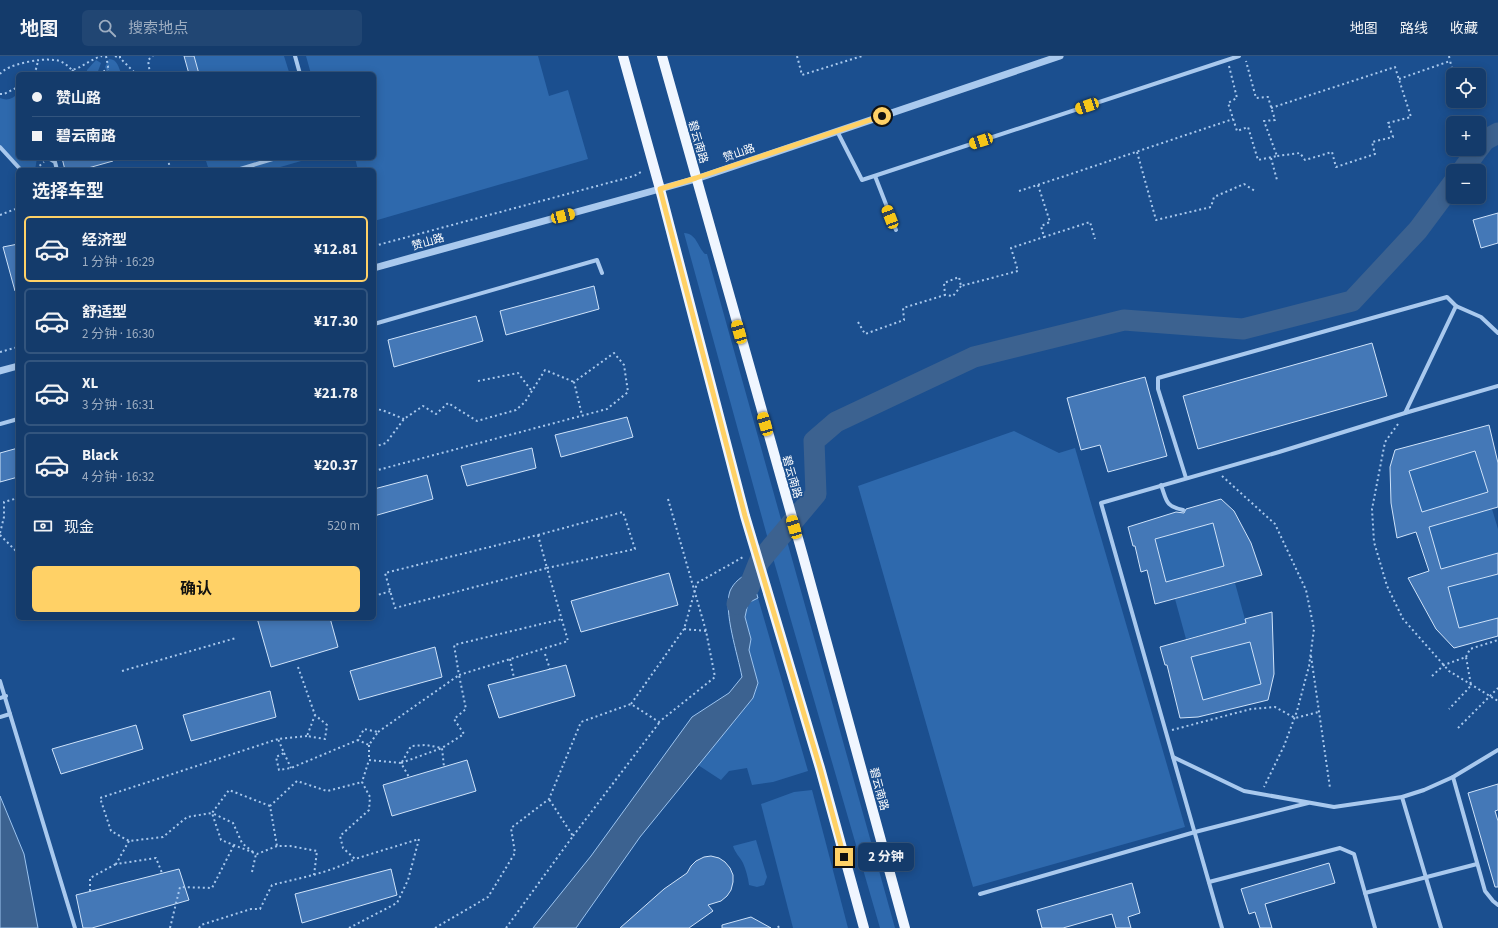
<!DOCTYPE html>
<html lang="zh">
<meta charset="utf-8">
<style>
:root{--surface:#143b6b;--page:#214673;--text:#f1f3f6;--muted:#9dadc1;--line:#33557e;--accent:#ffd166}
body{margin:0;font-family:"Source Sans 3","Noto Sans SC",sans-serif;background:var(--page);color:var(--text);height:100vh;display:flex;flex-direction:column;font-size:15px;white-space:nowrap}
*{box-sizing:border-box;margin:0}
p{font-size:13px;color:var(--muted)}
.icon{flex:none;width:22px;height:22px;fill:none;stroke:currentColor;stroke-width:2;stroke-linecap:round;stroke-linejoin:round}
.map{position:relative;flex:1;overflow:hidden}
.drawer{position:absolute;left:16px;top:112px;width:360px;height:452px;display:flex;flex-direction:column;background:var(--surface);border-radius:6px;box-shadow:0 2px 10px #0003,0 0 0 1px var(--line)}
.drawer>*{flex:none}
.banner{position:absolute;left:16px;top:16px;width:360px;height:88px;border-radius:6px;box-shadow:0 2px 10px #0003,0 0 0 1px var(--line);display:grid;align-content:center;height:88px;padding:0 16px;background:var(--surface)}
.fabs{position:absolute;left:1446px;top:12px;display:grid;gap:8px}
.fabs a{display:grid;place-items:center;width:40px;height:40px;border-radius:6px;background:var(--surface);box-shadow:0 2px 10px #0003,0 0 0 1px var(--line);font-size:20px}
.end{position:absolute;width:18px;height:18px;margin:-9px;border:5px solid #ffd166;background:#111;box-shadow:0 0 0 2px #111}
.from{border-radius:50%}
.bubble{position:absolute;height:28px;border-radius:6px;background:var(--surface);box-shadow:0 2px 10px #0003,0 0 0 1px var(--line);font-size:13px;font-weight:700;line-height:28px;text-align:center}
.car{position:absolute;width:12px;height:24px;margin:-12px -6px;border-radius:5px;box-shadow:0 0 3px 1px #0007;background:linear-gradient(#f5c518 24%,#345 0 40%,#f5c518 0 76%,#345 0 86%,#f5c518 0)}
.banner b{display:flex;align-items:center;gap:14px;height:38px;font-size:15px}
.banner b+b{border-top:1px solid var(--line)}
.banner i{width:10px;height:10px;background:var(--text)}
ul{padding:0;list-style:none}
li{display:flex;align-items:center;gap:12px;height:66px;margin:0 8px 6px;padding:0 8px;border:2px solid var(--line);border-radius:6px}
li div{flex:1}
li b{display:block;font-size:15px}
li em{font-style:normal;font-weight:700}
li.on{border-color:var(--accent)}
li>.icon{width:36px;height:36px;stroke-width:1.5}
h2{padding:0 16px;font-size:18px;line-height:48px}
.pay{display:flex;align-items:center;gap:10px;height:44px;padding:0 16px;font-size:15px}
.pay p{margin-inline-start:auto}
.button{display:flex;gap:8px;margin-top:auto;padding:8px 16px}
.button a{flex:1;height:46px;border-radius:6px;background:var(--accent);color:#111;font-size:16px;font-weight:700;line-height:46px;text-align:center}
header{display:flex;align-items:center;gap:24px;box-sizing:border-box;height:56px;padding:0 20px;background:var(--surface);border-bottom:1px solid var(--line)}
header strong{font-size:19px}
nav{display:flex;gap:22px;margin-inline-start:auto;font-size:14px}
.search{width:280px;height:36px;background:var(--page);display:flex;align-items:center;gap:10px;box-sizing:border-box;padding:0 14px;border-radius:6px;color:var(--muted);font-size:15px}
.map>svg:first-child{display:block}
.green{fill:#2e69ad}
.water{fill:#3c6290;stroke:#9cc4f0}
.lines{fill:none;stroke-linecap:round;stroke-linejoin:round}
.river{stroke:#3c6290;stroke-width:21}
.building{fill:#4478b7;stroke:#cfe3fa;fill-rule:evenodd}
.path{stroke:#a9c9ee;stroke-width:2;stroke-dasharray:2 3;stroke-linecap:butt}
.minor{stroke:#a9c9ee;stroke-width:4}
.tertiary{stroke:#a9c9ee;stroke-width:7}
.primary{stroke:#f0f6ff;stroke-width:10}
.minor-bridge{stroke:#a9c9ee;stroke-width:4}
.route{stroke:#ffd166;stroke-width:5}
.labels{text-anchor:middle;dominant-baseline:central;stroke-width:3.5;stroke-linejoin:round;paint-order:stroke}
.street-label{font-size:11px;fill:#fff;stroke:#1b4f8f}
</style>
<header>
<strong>地图</strong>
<div class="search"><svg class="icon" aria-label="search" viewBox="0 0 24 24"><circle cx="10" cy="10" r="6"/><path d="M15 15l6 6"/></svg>搜索地点</div>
<nav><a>地图</a><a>路线</a><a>收藏</a></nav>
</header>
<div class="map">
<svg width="1498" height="872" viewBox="0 0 1498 872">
<rect width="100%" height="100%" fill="#1b4f8f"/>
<!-- green -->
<g class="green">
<polygon points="194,0 284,0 289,16 283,18 199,18"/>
<polygon points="306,0 538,0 549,40 568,34 588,103 374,165 374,114 358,114 355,102 374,102 374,18 311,18"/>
<path d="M109 3C118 3 118 12 122 18H108L105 11Z"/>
<polygon points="96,4 101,7 97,18 87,18 87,14"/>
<path d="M18 37V102H37L35 114C15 114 12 105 0 91V42C7 45 13 43 18 37Z"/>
<polygon points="205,102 308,102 308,103 270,114 209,114"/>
<path d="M684 177C697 178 697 190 705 198H707L895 872H880L775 509Z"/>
<polygon points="1014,375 1059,397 1075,392 1185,771 973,831 858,430"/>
<polygon points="1475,395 1488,436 1422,456 1409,415"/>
<polygon points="1492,453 1498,473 1498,497 1441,513 1429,471"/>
<polygon points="1213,467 1224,510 1166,526 1155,483"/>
<polygon points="1498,518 1498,562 1459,572 1448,531"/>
<polygon points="1235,527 1246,567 1186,583 1175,543"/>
<polygon points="758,542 808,715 773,726 752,729 747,712 729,715 721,724 698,709 753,642 758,627 749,594 751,583 745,561 748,547"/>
<polygon points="1250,586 1261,628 1203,644 1191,601"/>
<polygon points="812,734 848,872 793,872 761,748 794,736"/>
<path d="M756 784 767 821 764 829 757 831 749 829C748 821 746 814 743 807 740 801 735 797 733 790Z"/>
</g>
<!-- water -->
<g class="water">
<path d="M750 516 758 542 748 547 745 561 751 583 749 594 758 627 753 642 640 781 576 872H533L591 800 692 661 729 637 742 621C738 599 723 555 730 535 734 526 741 521 750 516Z"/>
<polygon points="0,740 24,798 38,872 0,872"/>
</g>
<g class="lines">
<!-- river -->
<g class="river">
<polyline points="1479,92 1485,84 1498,77"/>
<polyline points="1462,115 1478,93"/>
<polyline points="737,548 749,531 759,506 816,438 814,385 836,366 974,301 1124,264 1243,273 1352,245 1418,174 1453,127"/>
</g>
</g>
<!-- building -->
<g class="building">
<polygon points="184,0 194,0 199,18 189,18"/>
<polygon points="62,102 113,102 113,105 81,114 65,114"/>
<polygon points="1498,157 1498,187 1481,192 1473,164"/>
<polygon points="18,188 18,235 15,235 3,191"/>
<polygon points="594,230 599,253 506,279 500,255"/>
<polygon points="476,260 483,285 394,311 388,284"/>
<polygon points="1372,287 1387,340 1198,393 1183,340"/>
<polygon points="1145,321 1167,400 1108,416 1100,389 1081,394 1067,342"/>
<polygon points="627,361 633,381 561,401 555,379"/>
<path d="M1489 369 1498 407V451L1429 471 1441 513 1498 497V518L1448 531 1459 572 1498 562V580L1454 592 1436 573 1408 522 1429 515 1416 476 1397 482 1391 447 1390 411 1395 394ZM1475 395 1488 436 1422 456 1409 415Z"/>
<polygon points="18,392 18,421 0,426 0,397"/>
<polygon points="532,392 536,412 467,430 461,410"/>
<polygon points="427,419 433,443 374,460 374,433"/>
<path d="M1221 443 1234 455 1251 487 1262 519 1155 548 1147 514 1141 516 1135 490H1133L1128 471 1176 456 1184 457 1186 453ZM1213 467 1224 510 1166 526 1155 483Z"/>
<polygon points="669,517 678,549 581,576 571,545"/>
<path d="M1272 556 1274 618 1268 644 1198 661 1180 662 1167 609H1165L1160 591 1246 567 1245 563ZM1250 586 1261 628 1203 644 1191 601Z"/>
<polygon points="257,562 330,562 338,591 271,611"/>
<polygon points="435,591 442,621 359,644 350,615"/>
<polygon points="566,609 575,640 499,662 488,629"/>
<polygon points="270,635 276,661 191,685 183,659"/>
<polygon points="136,669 143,693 61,718 52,693"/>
<polygon points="467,704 476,735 392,760 383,729"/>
<polygon points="1498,728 1498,754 1495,755 1498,765 1498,831 1495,831 1468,737"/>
<polygon points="711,800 719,802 725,806 730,812 733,819 733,826 731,834 727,840 721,845 708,849 713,855 689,872 620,872 664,833 687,817 691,810 696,805 704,801"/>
<polygon points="1329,807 1335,827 1265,848 1272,872 1260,872 1255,856 1249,858 1241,833"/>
<polygon points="179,813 189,844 92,872 83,872 76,839"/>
<polygon points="391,813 397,839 302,867 295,838"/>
<polygon points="1132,827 1140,857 1128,861 1131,872 1116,872 1112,858 1063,872 1042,872 1037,854"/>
<polygon points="751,861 771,872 722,872 722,869"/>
</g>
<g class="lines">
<!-- path -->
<g class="path">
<polyline points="106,0 108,10 107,18"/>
<polyline points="115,0 120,2"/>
<polyline points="120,0 120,2 136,18"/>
<polyline points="797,0 802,19 862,0"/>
<polyline points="1449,0 1450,5"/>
<polyline points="1229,10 1237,42 1228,47 1237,75 1248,71 1258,104 1277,100 1264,65 1275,64 1268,41 1256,42 1246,5"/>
<polyline points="72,14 77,18"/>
<path d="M0 18C7 8 42 2 53 4 62 4 67 9 72 14 83 11 91 3 102 0"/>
<polyline points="33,18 36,13 38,5"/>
<polyline points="99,18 108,13"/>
<polyline points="150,18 148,4 153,0"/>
<polyline points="1399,23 1450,5 1454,19"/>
<polyline points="0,38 4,38 18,31"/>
<polyline points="1271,52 1395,11 1411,61 1388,67 1393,81 1372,86 1375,98 1336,111 1332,96 1305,104 1300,97 1277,100"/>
<polyline points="1137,96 1156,164 1211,151 1214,141 1244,128 1255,135"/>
<polyline points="168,102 170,114"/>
<polyline points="1271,102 1277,124"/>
<polyline points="38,114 38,111 44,106"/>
<polyline points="1038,129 1050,166 1041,170 1044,181 1090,166 1095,183"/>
<polyline points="1019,135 1065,120 1233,63"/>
<polyline points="0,159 18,152"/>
<polyline points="374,190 634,120 643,115"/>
<polyline points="961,230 953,240 945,239 944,227 959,221 961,230 1018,215 1011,192 1044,181"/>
<polyline points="858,266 865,278 904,264 903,252 945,239"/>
<polyline points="0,296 18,291"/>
<polyline points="478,325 518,317 531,334"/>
<polyline points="374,353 382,354 404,363"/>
<polyline points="1398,368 1385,386 1372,453 1374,486 1387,530 1403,563 1449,615 1498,645"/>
<polyline points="374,391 386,387 404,363 423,350 436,358 448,347 477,365 516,354 525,346 545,314 574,326"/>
<polyline points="374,415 607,353 628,336 624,309 614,297 574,326 582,359"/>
<polyline points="1222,420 1275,468 1306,534 1314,573 1309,610 1297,655 1284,690 1264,731"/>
<polyline points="0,477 4,461 4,446 18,442"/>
<polyline points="0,479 18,497"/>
<polyline points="538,479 623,456 635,493 547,512 568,585 459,619 454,589 562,563"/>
<polygon points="538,479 547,512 395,552 385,517"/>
<polyline points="374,540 391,535"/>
<polyline points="706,575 684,573 697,527 745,500"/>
<polyline points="545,598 550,613"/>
<polyline points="1311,600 1330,732"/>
<polyline points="1466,601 1470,593 1498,584"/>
<polyline points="510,603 514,622"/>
<polyline points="298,611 315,659 327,669 325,683 307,680 315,659"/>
<polyline points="122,615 236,582"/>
<polyline points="1432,620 1444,609 1466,601 1471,629 1468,633 1449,653"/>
<polyline points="631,648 684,573"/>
<polyline points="1458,672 1498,632"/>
<polyline points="1172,674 1251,653 1275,651 1295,662 1319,656"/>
<polyline points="378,676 459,619 466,653 454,663 464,678 442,692 401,707"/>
<polyline points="307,680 278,683 284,697 276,701 279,714 291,712 358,684 364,673 378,676 369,689 358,684"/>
<polyline points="369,689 369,704 401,707 409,721"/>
<polyline points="284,697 291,712"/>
<polyline points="402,706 411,690 426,689 442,692 444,711"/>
<polyline points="573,780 659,667"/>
<polyline points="129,785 116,808 156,802 162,817"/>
<polyline points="277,790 257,798 221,784 212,757 187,761 163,781 129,785 111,775 100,742 278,683"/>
<polyline points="253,796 242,787 233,767 212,757 229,734 270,750"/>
<polyline points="252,816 256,798"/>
<polyline points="314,819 317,795 290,790 277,790 270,750 297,725 327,735 362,726"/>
<polyline points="90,835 90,822 116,808"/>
<polyline points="778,870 779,872"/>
<polyline points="170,872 180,831 212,832 234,789"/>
<path d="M199 872 201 869 251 853H260L272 829C300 822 329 817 355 803L343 792 340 780 369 754 370 741 362 726 369 704"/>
<polyline points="349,872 397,847 408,824 419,783 355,803"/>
<polyline points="435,872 488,841 515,797 511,772 549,743 581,666 631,648 659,666 715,621 706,575 668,443"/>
<polyline points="506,872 573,780 549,743"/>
</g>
<!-- minor -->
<g class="minor">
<polyline points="295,0 300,18"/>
<polyline points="837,75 862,124 1239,0"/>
<polyline points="0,91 21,114"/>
<polyline points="50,103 55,106 57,114"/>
<polyline points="237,114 276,102"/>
<polyline points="875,120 896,174"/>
<polyline points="374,268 597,204 602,217"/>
<polyline points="1498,277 1481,261 1456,250 1405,357 1498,330"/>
<polyline points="1405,357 1279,396 1101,447 1173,701 1244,735 1334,751 1402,741 1424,734 1453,721 1498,694"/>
<polyline points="0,368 18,363"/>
<polyline points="1186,422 1158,333 1158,322 1447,241 1456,250"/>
<path d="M1161 429C1167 445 1165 450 1183 454"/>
<polyline points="0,625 75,872"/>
<polyline points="0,661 10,658"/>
<polyline points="1173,701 1222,872"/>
<polyline points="1453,721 1485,835 1493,845 1498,849"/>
<polyline points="1402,741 1441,872"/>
<polyline points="1209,826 1340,792 1354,798 1375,872"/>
<polyline points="1365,837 1477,808"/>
<polyline points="980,838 1195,776 1308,747"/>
</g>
<!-- tertiary -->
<g class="tertiary">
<polyline points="374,212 696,123 1060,0"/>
<polyline points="0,315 18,310"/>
</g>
<!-- primary -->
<g class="primary">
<polyline points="623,0 660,133 745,460 820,712 864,872"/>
<polyline points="662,0 803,500 905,872"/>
</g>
<!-- minor-bridge -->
<polyline class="minor-bridge" points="0,642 6,640"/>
</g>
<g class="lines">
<!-- route -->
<polyline class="route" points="844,801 820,712 745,460 660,133 696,122 882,60"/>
</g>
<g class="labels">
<!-- street labels -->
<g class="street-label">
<text transform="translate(698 86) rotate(74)">碧云南路</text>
<text transform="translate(739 97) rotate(-19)">赞山路</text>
<text transform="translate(428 186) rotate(-16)">赞山路</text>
<text transform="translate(792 421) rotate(74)">碧云南路</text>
<text transform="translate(879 733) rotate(75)">碧云南路</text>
</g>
</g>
</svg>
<div class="fabs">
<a><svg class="icon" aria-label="locate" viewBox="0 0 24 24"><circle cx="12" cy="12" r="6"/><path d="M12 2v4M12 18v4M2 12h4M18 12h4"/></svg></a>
<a>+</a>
<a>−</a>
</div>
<i class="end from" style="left:882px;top:60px"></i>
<i class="end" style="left:844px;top:801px"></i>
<div class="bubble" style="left:858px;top:787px;width:56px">2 分钟</div>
<i class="car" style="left:1087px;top:50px;rotate:251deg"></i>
<i class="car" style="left:981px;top:85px;rotate:252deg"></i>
<i class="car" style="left:563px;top:160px;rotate:75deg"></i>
<i class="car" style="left:890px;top:161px;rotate:339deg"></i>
<i class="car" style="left:739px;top:276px;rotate:344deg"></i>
<i class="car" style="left:765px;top:368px;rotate:344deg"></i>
<i class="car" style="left:794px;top:471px;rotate:344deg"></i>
<div class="banner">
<b><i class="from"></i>赞山路</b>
<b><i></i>碧云南路</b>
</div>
<section class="drawer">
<h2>选择车型</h2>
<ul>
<li class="on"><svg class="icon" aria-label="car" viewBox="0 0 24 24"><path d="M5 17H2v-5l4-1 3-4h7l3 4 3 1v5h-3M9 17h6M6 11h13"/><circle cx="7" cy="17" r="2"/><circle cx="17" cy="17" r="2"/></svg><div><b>经济型</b><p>1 分钟 · 16:29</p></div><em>¥12.81</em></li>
<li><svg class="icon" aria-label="car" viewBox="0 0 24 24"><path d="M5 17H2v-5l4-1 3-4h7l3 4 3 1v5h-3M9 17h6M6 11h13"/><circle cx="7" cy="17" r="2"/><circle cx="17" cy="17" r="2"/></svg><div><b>舒适型</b><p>2 分钟 · 16:30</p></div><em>¥17.30</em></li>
<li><svg class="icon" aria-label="car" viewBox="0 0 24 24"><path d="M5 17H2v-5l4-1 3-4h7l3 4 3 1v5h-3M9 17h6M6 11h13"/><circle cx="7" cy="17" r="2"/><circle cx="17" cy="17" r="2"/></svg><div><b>XL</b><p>3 分钟 · 16:31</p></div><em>¥21.78</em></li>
<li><svg class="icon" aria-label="car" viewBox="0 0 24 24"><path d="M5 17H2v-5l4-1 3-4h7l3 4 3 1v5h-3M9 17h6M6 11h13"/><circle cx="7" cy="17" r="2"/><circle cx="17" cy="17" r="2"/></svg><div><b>Black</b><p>4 分钟 · 16:32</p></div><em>¥20.37</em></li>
</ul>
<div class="pay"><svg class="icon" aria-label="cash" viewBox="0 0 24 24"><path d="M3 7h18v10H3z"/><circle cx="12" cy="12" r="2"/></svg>现金<p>520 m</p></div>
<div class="button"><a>确认</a></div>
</section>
</div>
